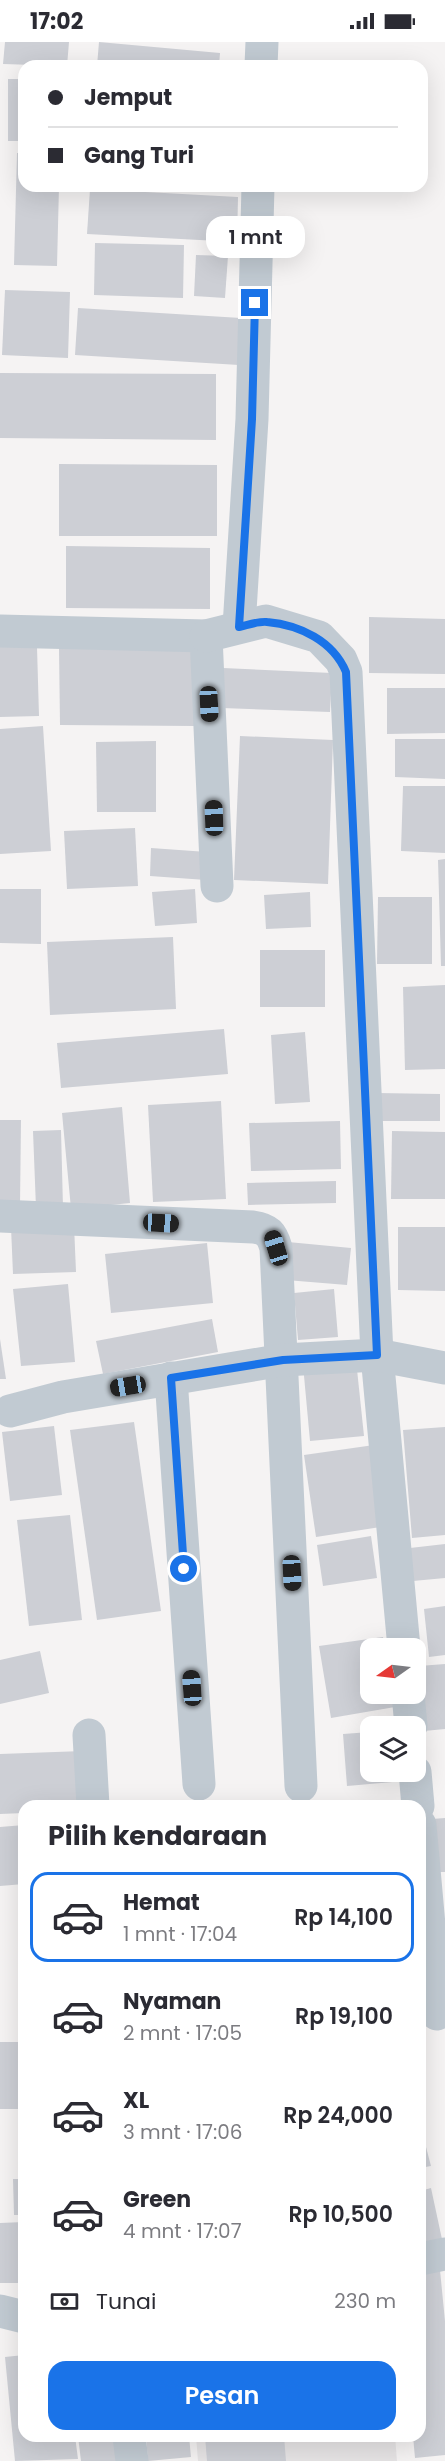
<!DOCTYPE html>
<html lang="id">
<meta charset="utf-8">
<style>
:root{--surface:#fff;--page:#f7f7f7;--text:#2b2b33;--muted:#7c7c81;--line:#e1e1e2;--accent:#1a73e8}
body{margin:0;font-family:Poppins,sans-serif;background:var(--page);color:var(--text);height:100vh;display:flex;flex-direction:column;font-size:22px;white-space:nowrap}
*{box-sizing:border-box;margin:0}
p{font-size:20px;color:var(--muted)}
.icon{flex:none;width:33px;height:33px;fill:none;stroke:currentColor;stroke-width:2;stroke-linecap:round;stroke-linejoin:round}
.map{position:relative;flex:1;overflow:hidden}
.sheet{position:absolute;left:18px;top:1758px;width:408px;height:642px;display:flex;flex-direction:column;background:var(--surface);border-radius:18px;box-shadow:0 6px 24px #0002}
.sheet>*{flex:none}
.banner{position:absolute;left:18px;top:18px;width:410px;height:132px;border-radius:18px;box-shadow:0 6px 24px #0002;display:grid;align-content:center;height:132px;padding:0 30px;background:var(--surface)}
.needle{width:39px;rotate:256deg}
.tools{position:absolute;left:360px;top:1596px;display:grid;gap:12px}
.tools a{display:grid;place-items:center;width:66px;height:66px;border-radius:12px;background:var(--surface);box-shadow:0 6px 24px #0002;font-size:30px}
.end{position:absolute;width:27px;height:27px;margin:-14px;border:8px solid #1a73e8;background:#fff;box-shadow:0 0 0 3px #fff}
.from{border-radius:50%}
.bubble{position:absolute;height:42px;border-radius:18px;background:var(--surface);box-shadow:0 6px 24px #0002;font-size:20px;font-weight:600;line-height:42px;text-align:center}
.car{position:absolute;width:18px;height:36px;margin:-18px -9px;border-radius:8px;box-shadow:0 0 4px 2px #0007;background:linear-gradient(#222 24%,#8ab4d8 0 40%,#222 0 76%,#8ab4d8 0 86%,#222 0)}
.banner b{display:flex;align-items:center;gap:21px;height:57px;font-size:22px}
.banner b+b{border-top:2px solid var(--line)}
.banner i{width:15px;height:15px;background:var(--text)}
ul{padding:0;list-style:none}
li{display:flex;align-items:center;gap:18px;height:90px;margin:0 12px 9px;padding:0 18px;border:3px solid transparent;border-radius:18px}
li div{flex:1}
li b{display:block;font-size:22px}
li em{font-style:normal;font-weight:600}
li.current{border-color:var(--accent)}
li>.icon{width:54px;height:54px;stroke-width:1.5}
h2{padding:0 30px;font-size:27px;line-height:72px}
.pay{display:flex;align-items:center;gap:15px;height:66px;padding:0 30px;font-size:22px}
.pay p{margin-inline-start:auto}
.cta{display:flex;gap:12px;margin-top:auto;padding:12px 30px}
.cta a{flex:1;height:69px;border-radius:18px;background:var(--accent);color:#fff;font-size:24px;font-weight:600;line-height:69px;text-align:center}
.status{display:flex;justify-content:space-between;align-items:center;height:42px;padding:0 30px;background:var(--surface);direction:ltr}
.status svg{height:16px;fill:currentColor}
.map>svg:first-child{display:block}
.education{fill:#e6e4e5}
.building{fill:#cdcfd5}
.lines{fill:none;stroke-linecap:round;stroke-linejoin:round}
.street{stroke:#c1cad2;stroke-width:33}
.route{stroke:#1a73e8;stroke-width:8}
</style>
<div class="status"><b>17:02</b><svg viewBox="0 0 49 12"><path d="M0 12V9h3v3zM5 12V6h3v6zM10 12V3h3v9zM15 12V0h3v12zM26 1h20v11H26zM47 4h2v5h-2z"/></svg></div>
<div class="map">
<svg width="445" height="2419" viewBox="0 0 445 2419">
<rect width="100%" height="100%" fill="#f5f3f3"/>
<!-- education -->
<polygon class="education" points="196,2394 395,2394 397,2419 198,2419"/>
<!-- building -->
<g class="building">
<polygon points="5,0 69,0 67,24 3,22"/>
<polygon points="99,0 220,11 219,24 97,24"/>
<rect x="8" y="37" width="16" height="62"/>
<polygon points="17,111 24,111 24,144 59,144 57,224 14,223"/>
<polygon points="90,147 238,155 237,200 87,192"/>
<polygon points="95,201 184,203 183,256 94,253"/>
<polygon points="196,213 228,214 225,256 194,254"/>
<polygon points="5,248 70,250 68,316 2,313"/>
<polygon points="78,266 241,276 239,323 75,313"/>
<polygon points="0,331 216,332 216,398 0,396"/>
<polygon points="59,422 217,423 217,494 59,494"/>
<polygon points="66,504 210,506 210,567 66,566"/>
<polygon points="369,575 445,577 445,632 369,631"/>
<polygon points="0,605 37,605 39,674 0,675"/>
<polygon points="59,606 195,606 195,684 60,683"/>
<polygon points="223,626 332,631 330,670 222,666"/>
<polygon points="387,646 445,646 445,691 387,692"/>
<polygon points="43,684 51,809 0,812 0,687"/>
<polygon points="240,694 333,698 328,842 234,838"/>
<polygon points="395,697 445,697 445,737 395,735"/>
<polygon points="156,699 156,770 97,770 96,700"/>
<polygon points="403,744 445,744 445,811 401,809"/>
<polygon points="135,786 138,844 67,847 64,789"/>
<polygon points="151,806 207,810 206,838 150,834"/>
<polygon points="445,817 445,924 441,924 438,818"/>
<polygon points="0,847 41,847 41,902 0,901"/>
<polygon points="195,847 197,881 155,884 152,850"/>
<polygon points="310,850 311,885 266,887 264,853"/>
<polygon points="378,855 432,855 432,922 377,922"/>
<polygon points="173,895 176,967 50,973 47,900"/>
<rect x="260" y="908" width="65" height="57"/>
<polygon points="445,943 445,1027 405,1028 403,945"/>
<polygon points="224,987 228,1032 61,1046 57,1001"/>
<polygon points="305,990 310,1060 275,1062 271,993"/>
<polygon points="377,1051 440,1052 440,1079 377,1079"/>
<polygon points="221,1059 226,1157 153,1160 148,1063"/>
<polygon points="122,1065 130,1161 71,1167 62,1071"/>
<polygon points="0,1078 21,1078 20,1163 0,1163"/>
<polygon points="340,1079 341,1127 251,1129 249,1081"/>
<polygon points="61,1088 63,1166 36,1166 33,1089"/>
<polygon points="392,1089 445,1090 445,1157 391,1157"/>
<polygon points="336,1139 336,1161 248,1163 247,1141"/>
<polygon points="74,1183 76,1230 13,1232 11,1185"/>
<polygon points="398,1185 445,1185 445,1249 398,1248"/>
<polygon points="288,1200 351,1206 347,1243 286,1238"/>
<polygon points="207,1201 213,1261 111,1271 105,1212"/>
<polygon points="68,1242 75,1320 21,1324 13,1247"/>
<polygon points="334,1247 338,1295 298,1298 294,1251"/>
<polygon points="212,1277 218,1310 103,1332 96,1299"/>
<polygon points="0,1297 6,1337 0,1337"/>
<polygon points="356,1318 364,1394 310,1399 303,1323"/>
<polygon points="134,1380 161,1569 97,1578 70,1388"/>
<polygon points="54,1384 62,1453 10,1459 2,1390"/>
<polygon points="445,1385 445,1493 412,1496 403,1388"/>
<polygon points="374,1403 387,1484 316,1495 304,1413"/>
<polygon points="70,1473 82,1578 29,1584 17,1478"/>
<polygon points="371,1494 377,1536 323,1544 317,1503"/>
<polygon points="445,1502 445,1536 413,1539 410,1506"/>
<polygon points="445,1564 445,1613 429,1615 424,1567"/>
<polygon points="383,1595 385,1606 370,1606 370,1652 392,1652 395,1665 331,1676 319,1604"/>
<polygon points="40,1609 49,1651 0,1662 0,1618"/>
<polygon points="445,1622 445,1687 424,1689 419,1624"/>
<polygon points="370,1690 370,1730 403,1730 404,1739 347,1744 343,1692"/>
<polygon points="83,1709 85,1764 24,1764 24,1771 0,1772 0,1712"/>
<polygon points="445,1776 445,1830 434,1830 432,1777"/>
<polygon points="24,1783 24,1842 0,1844 0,1785"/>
<rect x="0" y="2000" width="24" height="67"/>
<polygon points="420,2082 431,2124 420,2126"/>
<polygon points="13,2137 24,2137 24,2173 14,2173"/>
<polygon points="431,2146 443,2202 420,2207 420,2149"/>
<polygon points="24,2180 24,2241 0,2241 0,2181"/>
<polygon points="440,2228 445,2279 445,2413 415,2416 413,2394 420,2394 420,2229"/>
<polygon points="24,2313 24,2394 75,2394 78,2417 15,2419 5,2315"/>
<polygon points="78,2394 121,2394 124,2419 81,2419"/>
<polygon points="146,2394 189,2394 191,2415 148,2419"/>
<polygon points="205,2394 284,2394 286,2419 207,2419"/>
</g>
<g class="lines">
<!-- street -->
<g class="street">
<polyline points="261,24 262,0"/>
<polyline points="239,585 252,377 258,144"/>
<polyline points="0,589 206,594 217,844"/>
<polyline points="206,594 266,579 319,595 341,618 346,630 377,1313 404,1606"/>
<path d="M0 1174 253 1185C268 1187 272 1192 276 1206L301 1744"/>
<polyline points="171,1336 199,1742"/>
<polyline points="10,1369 63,1355 283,1318 377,1313 445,1326"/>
<polyline points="408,1652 411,1684"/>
<polyline points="89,1693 93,1764"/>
<polyline points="415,1730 418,1764"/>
<polyline points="420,1783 437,1972"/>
<polyline points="420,2217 445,2212"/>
<polyline points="0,2269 24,2275"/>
<polyline points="129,2394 132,2419"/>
</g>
</g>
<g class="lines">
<!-- route -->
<path class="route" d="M184 1527 171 1336 283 1318 377 1313 346 630C333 599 300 583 267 580 259 579 248 583 239 585L252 377 255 261"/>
</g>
</svg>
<div class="tools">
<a><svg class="needle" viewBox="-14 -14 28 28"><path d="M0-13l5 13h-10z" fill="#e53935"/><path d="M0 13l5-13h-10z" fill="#7c7c81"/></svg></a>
<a><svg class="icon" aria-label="layers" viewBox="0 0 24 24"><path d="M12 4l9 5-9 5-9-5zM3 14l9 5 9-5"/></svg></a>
</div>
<i class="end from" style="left:184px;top:1527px"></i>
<i class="end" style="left:255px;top:261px"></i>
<div class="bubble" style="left:206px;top:174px;width:99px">1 mnt</div>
<i class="car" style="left:209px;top:662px;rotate:177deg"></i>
<i class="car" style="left:214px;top:776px;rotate:358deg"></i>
<i class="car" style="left:161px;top:1181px;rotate:93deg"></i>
<i class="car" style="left:276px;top:1206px;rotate:343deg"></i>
<i class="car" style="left:128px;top:1344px;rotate:261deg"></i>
<i class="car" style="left:292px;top:1531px;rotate:177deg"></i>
<i class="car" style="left:192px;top:1646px;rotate:356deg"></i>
<div class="banner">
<b><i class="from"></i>Jemput</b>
<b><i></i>Gang Turi</b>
</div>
<section class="sheet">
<h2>Pilih kendaraan</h2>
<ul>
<li class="current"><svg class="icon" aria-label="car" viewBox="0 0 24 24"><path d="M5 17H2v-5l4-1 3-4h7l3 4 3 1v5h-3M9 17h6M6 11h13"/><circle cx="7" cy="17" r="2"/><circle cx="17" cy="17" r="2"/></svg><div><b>Hemat</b><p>1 mnt · 17:04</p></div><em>Rp 14,100</em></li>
<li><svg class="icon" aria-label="car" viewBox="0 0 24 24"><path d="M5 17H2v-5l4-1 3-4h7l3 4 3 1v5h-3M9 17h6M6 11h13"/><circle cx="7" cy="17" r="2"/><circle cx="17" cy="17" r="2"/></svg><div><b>Nyaman</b><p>2 mnt · 17:05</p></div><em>Rp 19,100</em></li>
<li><svg class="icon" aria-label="car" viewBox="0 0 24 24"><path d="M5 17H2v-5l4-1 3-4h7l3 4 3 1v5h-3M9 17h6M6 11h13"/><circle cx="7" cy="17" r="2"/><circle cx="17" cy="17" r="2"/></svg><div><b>XL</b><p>3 mnt · 17:06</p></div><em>Rp 24,000</em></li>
<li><svg class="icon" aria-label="car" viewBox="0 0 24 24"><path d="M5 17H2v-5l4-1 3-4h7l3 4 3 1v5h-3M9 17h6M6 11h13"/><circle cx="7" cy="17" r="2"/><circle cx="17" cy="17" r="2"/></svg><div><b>Green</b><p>4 mnt · 17:07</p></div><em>Rp 10,500</em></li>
</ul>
<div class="pay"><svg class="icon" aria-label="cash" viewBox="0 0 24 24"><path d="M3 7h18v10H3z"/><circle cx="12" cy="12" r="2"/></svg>Tunai<p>230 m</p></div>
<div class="cta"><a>Pesan</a></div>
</section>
</div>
